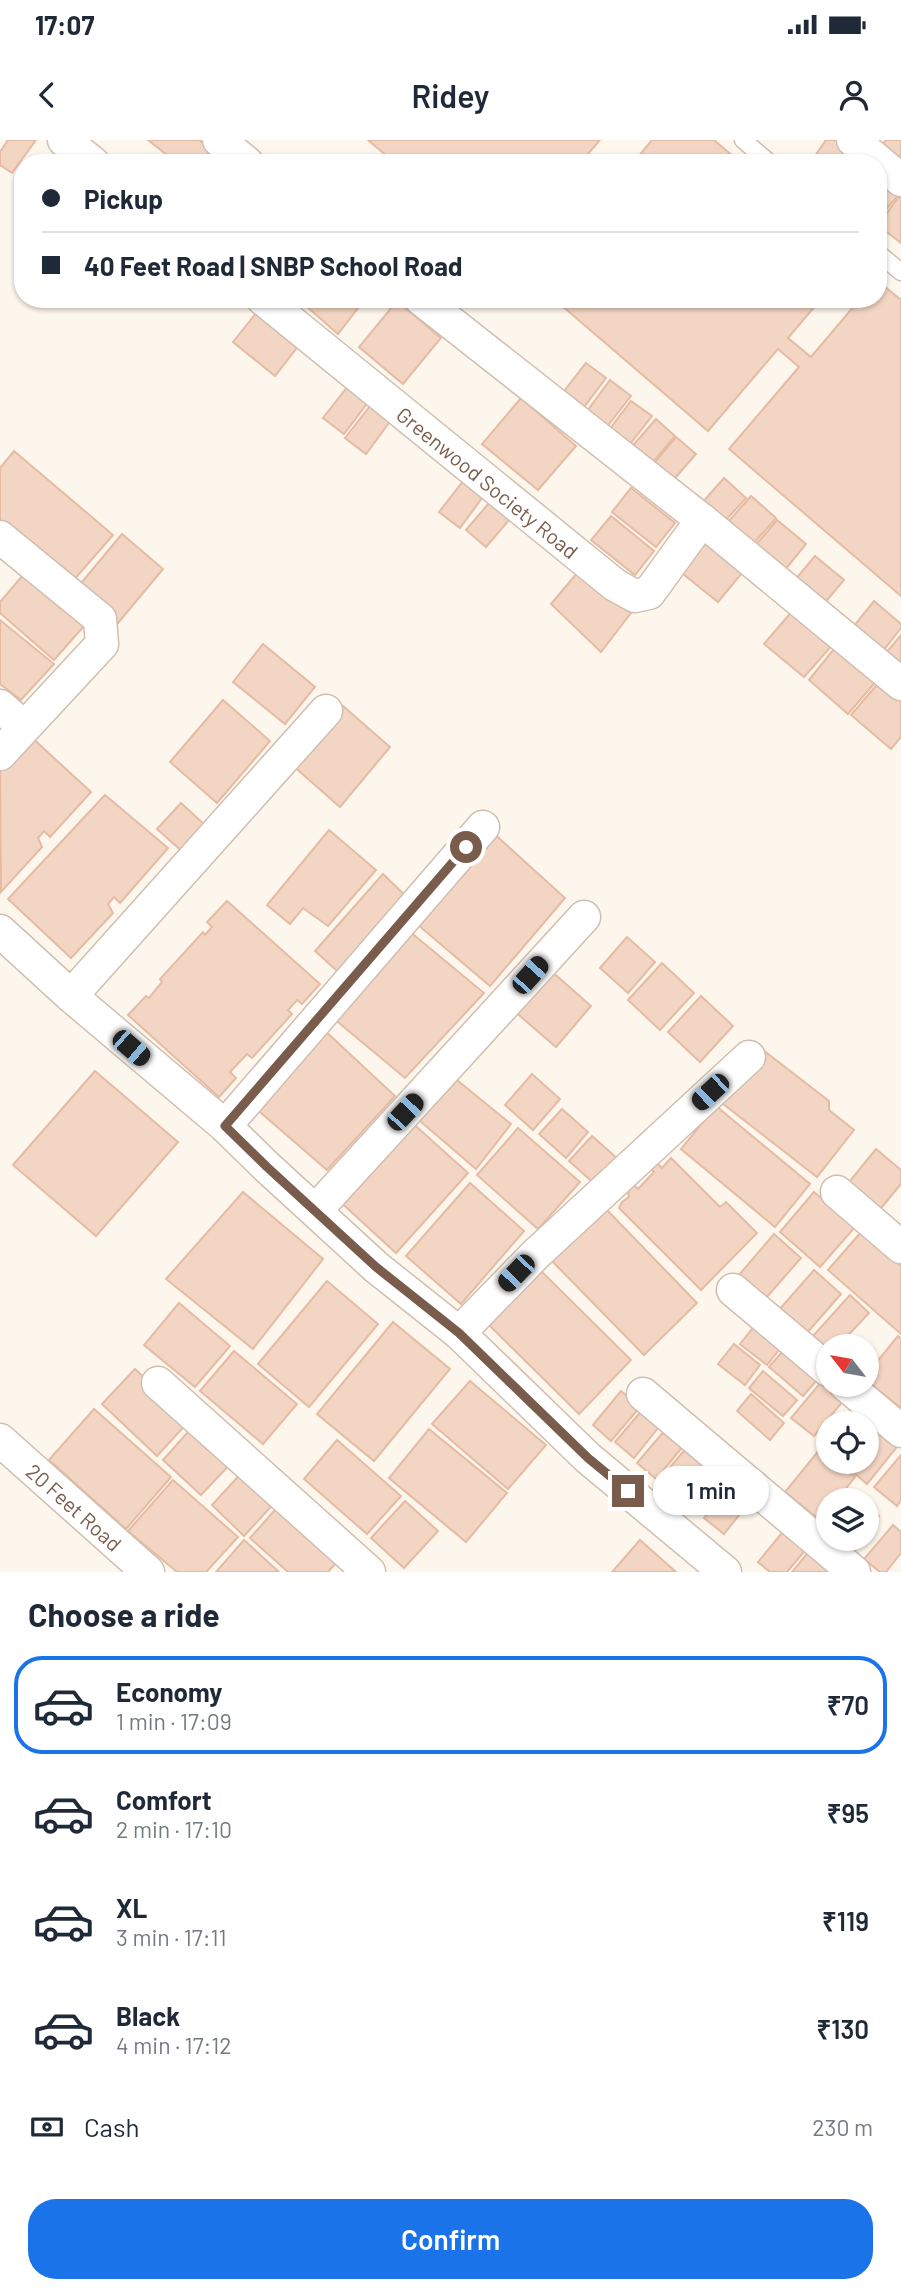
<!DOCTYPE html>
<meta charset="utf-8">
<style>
:root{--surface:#fff;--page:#f6f6f7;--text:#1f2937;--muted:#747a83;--line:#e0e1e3;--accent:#1a73e8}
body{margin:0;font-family:Barlow,sans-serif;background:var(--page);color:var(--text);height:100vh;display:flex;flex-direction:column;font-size:26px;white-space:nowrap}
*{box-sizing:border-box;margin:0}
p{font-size:23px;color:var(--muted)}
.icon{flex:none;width:38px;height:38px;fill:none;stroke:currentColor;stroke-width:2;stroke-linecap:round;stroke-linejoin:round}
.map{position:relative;height:1432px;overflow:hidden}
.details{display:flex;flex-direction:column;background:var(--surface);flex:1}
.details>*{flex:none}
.hud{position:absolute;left:14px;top:14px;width:873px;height:154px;border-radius:28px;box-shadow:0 2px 5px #0004;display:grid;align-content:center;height:154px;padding:0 28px;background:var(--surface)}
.needle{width:46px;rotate:301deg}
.controls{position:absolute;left:816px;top:1194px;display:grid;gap:14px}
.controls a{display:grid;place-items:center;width:63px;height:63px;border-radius:50%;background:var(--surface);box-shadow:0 2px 5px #0004;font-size:35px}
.end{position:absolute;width:32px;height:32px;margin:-16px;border:9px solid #7a5c4d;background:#fff;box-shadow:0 0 0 4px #fff}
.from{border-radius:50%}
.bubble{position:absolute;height:49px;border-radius:24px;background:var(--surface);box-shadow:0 2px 5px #0004;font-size:23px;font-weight:600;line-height:49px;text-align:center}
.car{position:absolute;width:21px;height:42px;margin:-21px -10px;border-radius:9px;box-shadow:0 0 5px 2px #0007;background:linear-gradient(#222 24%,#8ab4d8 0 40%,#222 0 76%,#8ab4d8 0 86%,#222 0)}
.hud b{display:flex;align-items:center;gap:24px;height:66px;font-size:26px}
.hud b+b{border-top:2px solid var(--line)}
.hud i{width:18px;height:18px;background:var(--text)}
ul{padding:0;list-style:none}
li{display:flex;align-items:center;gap:21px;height:98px;margin:0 14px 10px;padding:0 14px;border:4px solid transparent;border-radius:28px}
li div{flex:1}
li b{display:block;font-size:26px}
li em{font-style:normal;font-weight:600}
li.current{border-color:var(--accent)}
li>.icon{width:63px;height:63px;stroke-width:1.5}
h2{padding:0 28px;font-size:32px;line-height:84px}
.pay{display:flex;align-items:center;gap:18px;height:77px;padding:0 28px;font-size:26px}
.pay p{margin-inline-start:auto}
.action{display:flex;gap:14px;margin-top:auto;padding:14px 28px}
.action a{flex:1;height:80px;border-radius:28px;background:var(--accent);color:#fff;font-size:28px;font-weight:600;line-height:80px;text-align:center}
.status{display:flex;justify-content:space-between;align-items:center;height:49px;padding:0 35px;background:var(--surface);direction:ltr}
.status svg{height:19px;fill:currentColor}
header{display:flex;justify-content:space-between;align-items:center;height:91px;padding:0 28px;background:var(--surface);font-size:32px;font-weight:600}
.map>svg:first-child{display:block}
.building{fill:#f3d5c3;stroke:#e6bba3;stroke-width:2}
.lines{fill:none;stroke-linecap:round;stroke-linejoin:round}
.lane-casing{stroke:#d1beb0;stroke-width:19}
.street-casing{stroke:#d1beb0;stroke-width:35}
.lane{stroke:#fff;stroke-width:16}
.street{stroke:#fff;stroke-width:32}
.route{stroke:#7a5c4d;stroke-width:9}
.labels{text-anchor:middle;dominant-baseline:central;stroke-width:6;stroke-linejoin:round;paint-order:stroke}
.street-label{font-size:21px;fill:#7a5c4d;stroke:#fffaf3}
</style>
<div class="status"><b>17:07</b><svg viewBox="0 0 49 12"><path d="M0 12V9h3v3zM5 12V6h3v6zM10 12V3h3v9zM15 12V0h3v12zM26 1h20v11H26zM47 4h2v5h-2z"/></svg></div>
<header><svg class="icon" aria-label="back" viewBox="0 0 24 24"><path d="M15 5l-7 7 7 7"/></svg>Ridey<svg class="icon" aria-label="person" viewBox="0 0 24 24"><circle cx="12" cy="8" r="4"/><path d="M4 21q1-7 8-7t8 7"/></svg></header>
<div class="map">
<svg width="901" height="1432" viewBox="0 0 901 1432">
<rect width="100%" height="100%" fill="#fdf6ec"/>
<!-- building -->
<g class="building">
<polygon points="8,0 36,0 12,33 0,25 0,12"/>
<polygon points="148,0 199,0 211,9 200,23 177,23"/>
<polygon points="368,0 600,0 582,21 583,23 395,23"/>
<polygon points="652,0 714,0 741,23 633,23"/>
<polygon points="826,0 838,0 851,11 840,23 810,23"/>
<polygon points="886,0 901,0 901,23 881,6"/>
<polygon points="878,38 901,52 878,79"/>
<polygon points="901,54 901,103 878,85"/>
<polygon points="878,141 901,160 901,456 729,309 799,227 778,209 708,291 554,159 821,159 788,198 811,217 860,159 878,159"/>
<polygon points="298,159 365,159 338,194"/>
<polygon points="397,161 441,198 403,244 359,207"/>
<polygon points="261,167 303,200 275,236 233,202"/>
<polygon points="586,223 606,238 578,275 557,260"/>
<polygon points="610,240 631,256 602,293 582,278"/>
<polygon points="352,241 372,257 344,294 323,278"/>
<polygon points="521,258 576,306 538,350 482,304"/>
<polygon points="374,261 394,276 366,314 345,298"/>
<polygon points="631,261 652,276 623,313 603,298"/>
<polygon points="656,279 675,296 649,327 629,310"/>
<polygon points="676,297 696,314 669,345 650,328"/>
<polygon points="14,311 113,395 72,442 0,381 0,328"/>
<polygon points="468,335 488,350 460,388 439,372"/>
<polygon points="724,338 746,358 724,382 702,363"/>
<polygon points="631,348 675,383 656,407 612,372"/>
<polygon points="495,356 515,373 486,407 466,390"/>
<polygon points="751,356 776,378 754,403 729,381"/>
<polygon points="611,376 654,411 635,435 591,400"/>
<polygon points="777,380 806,404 785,430 756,405"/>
<polygon points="122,394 163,429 118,483 77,448"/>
<polygon points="707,395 747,427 718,462 673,426"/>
<polygon points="815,416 844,440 823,465 794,441"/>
<polygon points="583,426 634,469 601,512 551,464"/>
<polygon points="24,434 84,486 54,520 0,473 0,462"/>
<polygon points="874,461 901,484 901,488 883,511 853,487"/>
<polygon points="794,469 834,503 804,537 764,504"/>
<polygon points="0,480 54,524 21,560 0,544"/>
<polygon points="901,495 901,526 886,513"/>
<polygon points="263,504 315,547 285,584 233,542"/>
<polygon points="838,504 878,539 848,574 809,540"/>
<polygon points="881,540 901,557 901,597 891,609 851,575"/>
<polygon points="223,560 270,601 217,663 170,622"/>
<polygon points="343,566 390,607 340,667 292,625"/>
<polygon points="29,595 91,652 50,697 44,691 38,698 42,707 1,752 0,626"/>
<polygon points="105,655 168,708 120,763 114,757 108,764 113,773 71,818 8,759"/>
<polygon points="181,663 207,687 184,713 157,689"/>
<polygon points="329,690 376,730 328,786 303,768 290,784 267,765"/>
<polygon points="490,690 565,758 490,846 411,779"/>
<polygon points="383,734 412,762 346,839 315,811"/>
<polygon points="227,761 320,844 302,864 297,860 288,870 292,874 252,918 247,914 230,932 236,938 219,957 128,875 146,856 149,858 162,842 160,839 203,792 205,795 212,787 207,782"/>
<polygon points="403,786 484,853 405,938 327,873"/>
<polygon points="627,797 655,822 628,853 600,828"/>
<polygon points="662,823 694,853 660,890 628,860"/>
<polygon points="549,829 591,866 556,907 513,870"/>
<polygon points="701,856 733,886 700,922 668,892"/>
<polygon points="322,888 395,956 327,1030 253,966"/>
<polygon points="763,910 829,961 829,970 854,990 817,1037 722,963"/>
<polygon points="95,931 178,1002 96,1096 13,1025"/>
<polygon points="532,934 560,959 533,990 505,965"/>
<polygon points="452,936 511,984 476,1029 413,975"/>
<polygon points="716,966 810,1044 775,1087 681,1009"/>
<polygon points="562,969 588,992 566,1018 539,994"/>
<polygon points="408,979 468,1033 396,1113 336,1058"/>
<polygon points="518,988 580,1042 538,1089 477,1035"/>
<polygon points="592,996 618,1019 596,1045 569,1021"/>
<polygon points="876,1009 901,1030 901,1044 877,1073 845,1047"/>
<polygon points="671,1018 720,1067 726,1062 757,1093 701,1150 619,1068 622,1062 629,1057 628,1051 634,1045 638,1049 654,1032 651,1029 657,1023 662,1028"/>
<polygon points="470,1043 524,1091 461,1164 406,1116"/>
<polygon points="243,1052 323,1119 253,1209 166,1139"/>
<polygon points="814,1052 855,1087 820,1127 780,1092"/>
<polygon points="605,1068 697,1163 644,1215 551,1120"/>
<polygon points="862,1091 901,1126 901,1194 828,1130"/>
<polygon points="774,1094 801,1118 766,1158 739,1135"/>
<polygon points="539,1129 631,1220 579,1274 487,1183"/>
<polygon points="814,1130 841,1154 806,1194 779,1170"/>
<polygon points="327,1141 378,1184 309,1267 258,1224"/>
<polygon points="850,1155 869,1173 838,1206 828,1206 828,1210 813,1196"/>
<polygon points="179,1163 230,1206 195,1247 144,1205"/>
<polygon points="393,1182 450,1229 374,1321 317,1274"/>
<polygon points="756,1184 783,1205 767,1225 740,1204"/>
<polygon points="898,1196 901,1199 901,1268 866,1240 866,1235"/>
<polygon points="734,1204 760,1225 745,1245 718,1224"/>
<polygon points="234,1211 297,1264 263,1304 200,1251"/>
<polygon points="783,1211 817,1240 803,1256 769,1227"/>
<polygon points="135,1229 190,1280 157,1316 102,1264"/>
<polygon points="763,1231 797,1260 783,1276 749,1248"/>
<polygon points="470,1241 546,1305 508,1349 432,1284"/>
<polygon points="822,1241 844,1260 814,1296 791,1278"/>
<polygon points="621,1251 640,1267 611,1301 593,1285"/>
<polygon points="751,1254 784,1283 770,1300 737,1271"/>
<polygon points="644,1268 662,1283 634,1318 615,1302"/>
<polygon points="94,1269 171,1337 126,1389 49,1320"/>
<polygon points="867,1272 901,1302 867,1344 840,1321 866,1321 866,1283 858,1283"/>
<polygon points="196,1283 235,1319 201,1355 163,1320"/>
<polygon points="429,1289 507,1353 466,1402 389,1338"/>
<polygon points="666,1289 684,1305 656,1339 637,1323"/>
<polygon points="337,1300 401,1356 367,1394 304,1339"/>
<polygon points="688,1306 706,1321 678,1355 659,1340"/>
<polygon points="820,1309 828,1315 828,1321 835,1321 855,1337 837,1360 828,1360 828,1371 820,1380 785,1352"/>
<polygon points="901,1315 901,1360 897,1366 874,1347"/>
<polygon points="245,1329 278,1359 244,1396 212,1365"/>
<polygon points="173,1340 238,1397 206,1432 177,1432 128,1391"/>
<polygon points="732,1343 752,1359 724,1394 704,1378"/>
<polygon points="283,1361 343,1415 328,1432 288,1432 250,1398"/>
<polygon points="405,1361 438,1391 404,1428 371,1398"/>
<polygon points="866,1365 879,1376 866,1391"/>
<polygon points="893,1385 901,1392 901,1413 886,1432 880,1432 864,1419"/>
<polygon points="786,1388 808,1407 787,1432 770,1432 758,1422"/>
<polygon points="244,1400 279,1432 216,1432"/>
<polygon points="640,1400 676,1432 612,1432"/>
<polygon points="811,1409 830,1432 792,1432"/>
</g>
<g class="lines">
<defs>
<g id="lane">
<polyline points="743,0 770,23"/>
<polyline points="878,113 901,132"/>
</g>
<g id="street">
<polyline points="64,0 93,23"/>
<polyline points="219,0 247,23"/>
<polyline points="853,0 901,40"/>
<path id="s1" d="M263 159 615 445 635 456 649 453 702 380"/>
<polyline points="421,159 702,380 901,544"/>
<polyline points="0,397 100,479 102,504 0,614"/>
<polyline points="0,566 24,587"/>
<polyline points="0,791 71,856 225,986 267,1027 376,1127 459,1193 588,1318 725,1432"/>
<polyline points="71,856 326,571"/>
<polyline points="225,986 483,687"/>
<polyline points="837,1052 901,1107"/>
<polyline points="316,1070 584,777"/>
<polyline points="733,1150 828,1230"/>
<polyline points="459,1193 536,1114 749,917"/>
<polyline points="158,1243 369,1432"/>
<polyline points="845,1244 901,1291"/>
<polyline points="643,1254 854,1432"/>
<path id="s2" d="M0 1300 148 1432"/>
</g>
</defs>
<!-- lane casing -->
<use href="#lane" class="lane-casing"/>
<!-- street casing -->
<use href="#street" class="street-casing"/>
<!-- lane -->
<use href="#lane" class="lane"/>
<!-- street -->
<use href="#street" class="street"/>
</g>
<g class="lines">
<!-- route -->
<polyline class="route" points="466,707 225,986 267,1027 376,1127 459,1193 588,1318 628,1351"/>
</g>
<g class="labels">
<!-- street labels -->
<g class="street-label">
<text stroke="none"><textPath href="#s1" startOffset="290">Greenwood Society Road</textPath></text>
<text stroke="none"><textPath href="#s2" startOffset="100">20 Feet Road</textPath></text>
</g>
</g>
</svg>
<div class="controls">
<a><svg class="needle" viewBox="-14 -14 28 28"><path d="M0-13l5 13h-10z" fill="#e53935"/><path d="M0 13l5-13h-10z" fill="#747a83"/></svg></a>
<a><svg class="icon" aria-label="locate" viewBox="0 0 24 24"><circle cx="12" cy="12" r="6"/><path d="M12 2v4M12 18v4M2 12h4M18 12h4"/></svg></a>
<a><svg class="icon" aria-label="layers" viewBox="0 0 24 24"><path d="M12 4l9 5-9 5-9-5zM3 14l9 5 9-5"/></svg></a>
</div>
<i class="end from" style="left:466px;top:707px"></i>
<i class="end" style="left:628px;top:1351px"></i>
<div class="bubble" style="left:653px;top:1326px;width:116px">1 min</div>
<i class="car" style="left:530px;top:835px;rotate:42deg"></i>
<i class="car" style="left:131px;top:908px;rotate:131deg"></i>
<i class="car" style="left:710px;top:952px;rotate:227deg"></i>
<i class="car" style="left:405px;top:972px;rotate:43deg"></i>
<i class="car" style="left:516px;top:1133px;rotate:224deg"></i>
<div class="hud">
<b><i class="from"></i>Pickup</b>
<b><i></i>40 Feet Road | SNBP School Road</b>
</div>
</div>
<section class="details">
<h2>Choose a ride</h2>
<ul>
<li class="current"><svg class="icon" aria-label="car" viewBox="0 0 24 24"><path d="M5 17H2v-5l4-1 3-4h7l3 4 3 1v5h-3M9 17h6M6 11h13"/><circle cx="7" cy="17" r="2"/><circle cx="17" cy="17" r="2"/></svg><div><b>Economy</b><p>1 min · 17:09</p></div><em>₹70</em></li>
<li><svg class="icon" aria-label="car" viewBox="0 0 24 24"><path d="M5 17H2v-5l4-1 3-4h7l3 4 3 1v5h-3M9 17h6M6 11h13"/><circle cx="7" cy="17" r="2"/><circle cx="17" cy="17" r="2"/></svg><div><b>Comfort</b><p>2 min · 17:10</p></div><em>₹95</em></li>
<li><svg class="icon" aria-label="car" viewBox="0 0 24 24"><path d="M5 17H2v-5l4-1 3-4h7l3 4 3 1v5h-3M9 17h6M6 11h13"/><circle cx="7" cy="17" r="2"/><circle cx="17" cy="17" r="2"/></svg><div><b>XL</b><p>3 min · 17:11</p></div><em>₹119</em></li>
<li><svg class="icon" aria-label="car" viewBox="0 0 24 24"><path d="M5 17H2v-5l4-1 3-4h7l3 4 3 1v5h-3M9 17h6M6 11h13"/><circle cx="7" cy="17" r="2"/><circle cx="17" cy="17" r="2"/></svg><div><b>Black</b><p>4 min · 17:12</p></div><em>₹130</em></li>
</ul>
<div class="pay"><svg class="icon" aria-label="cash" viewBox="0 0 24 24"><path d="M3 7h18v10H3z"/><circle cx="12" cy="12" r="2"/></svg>Cash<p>230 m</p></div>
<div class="action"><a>Confirm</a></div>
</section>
